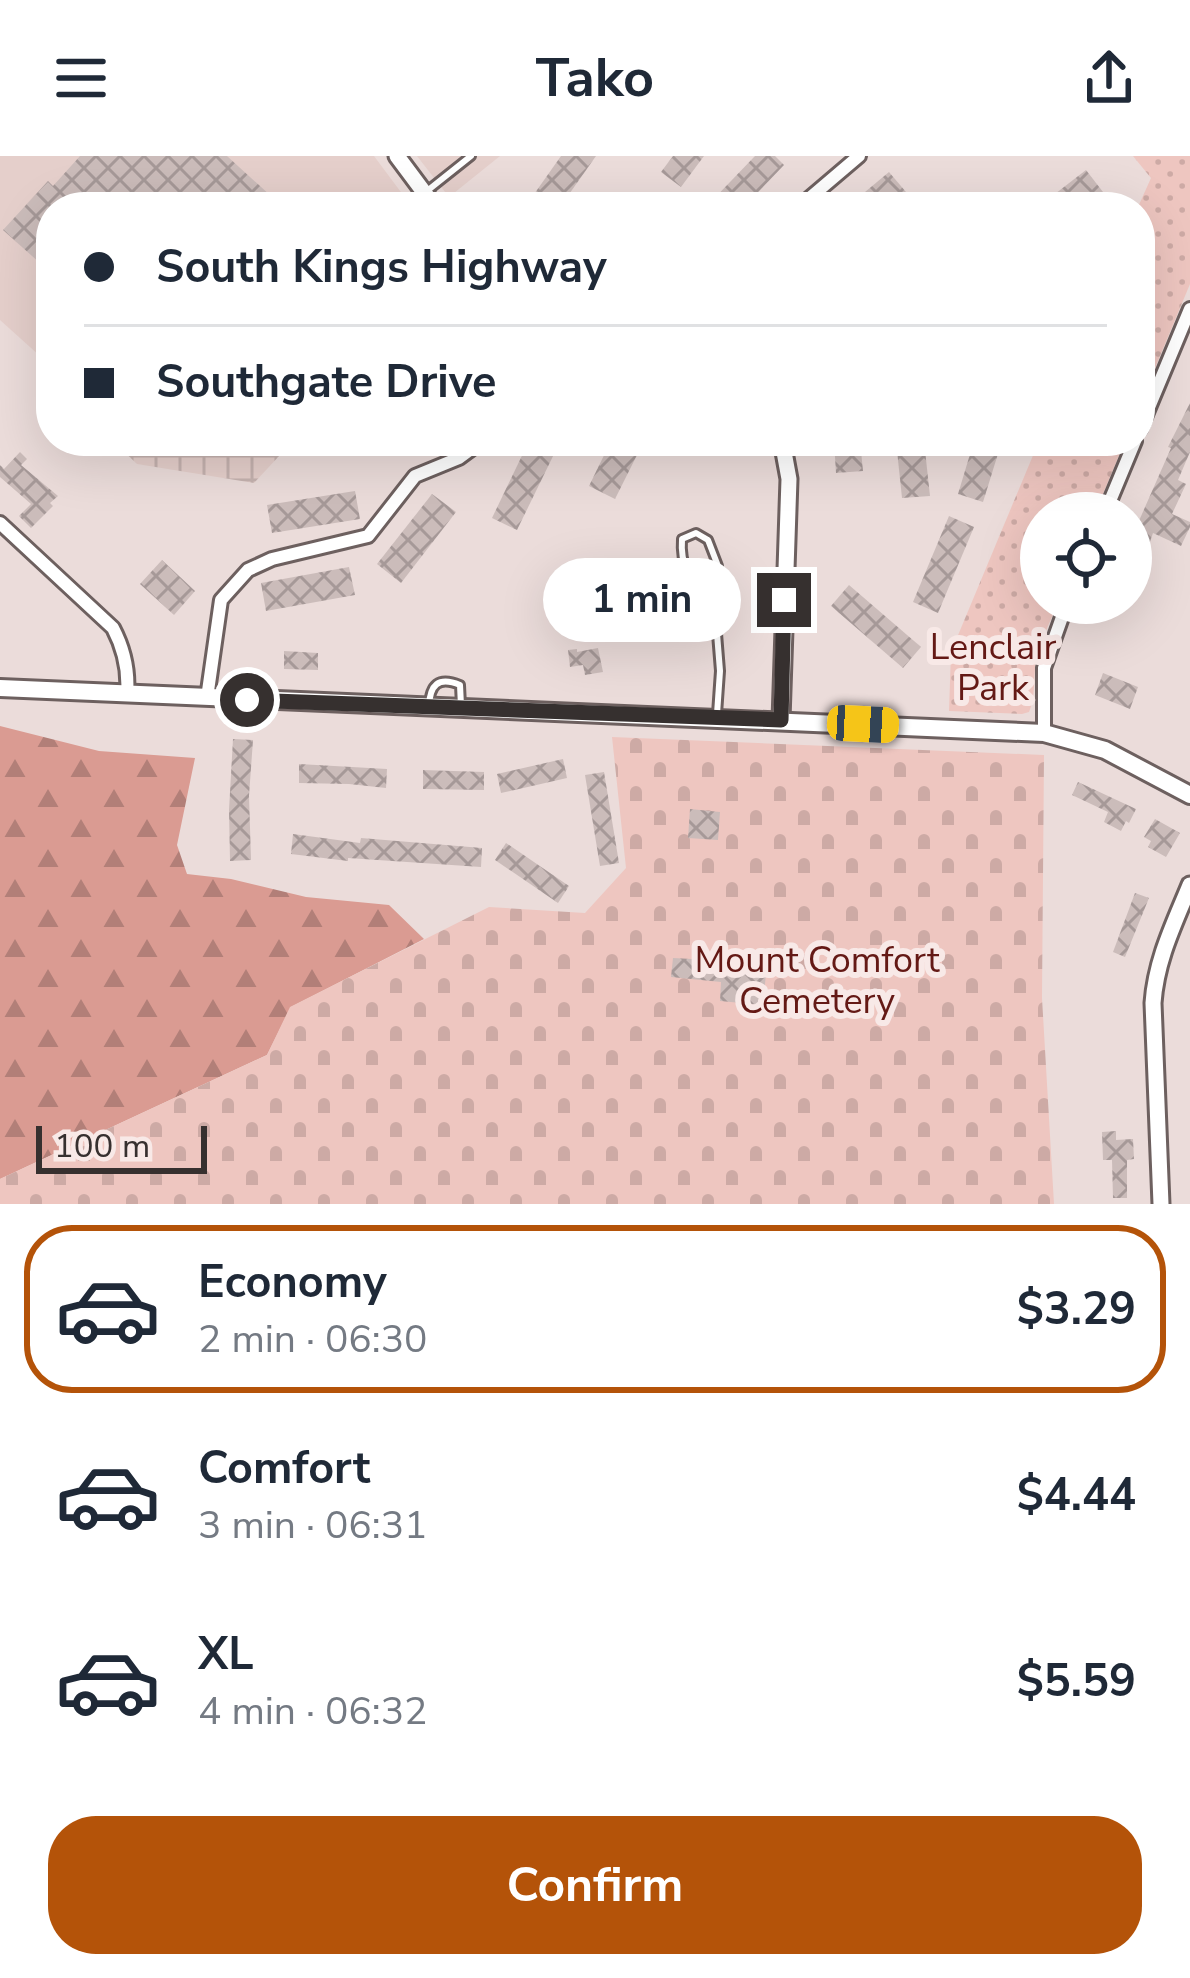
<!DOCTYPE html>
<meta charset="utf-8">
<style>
:root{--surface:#fff;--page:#f6f6f7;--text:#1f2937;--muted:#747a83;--line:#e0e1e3;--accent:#b45309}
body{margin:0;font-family:"Nunito Sans",sans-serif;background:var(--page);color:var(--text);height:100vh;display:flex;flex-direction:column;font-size:45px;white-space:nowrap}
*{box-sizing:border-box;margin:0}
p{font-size:39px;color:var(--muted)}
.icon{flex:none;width:66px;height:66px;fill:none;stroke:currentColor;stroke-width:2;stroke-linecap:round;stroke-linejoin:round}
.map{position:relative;height:1048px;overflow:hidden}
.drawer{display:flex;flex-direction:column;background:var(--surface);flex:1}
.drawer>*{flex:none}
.hud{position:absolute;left:36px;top:36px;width:1119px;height:264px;border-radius:48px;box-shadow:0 12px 48px #0002;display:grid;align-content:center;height:264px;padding:0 48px;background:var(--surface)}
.buttons{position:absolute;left:1020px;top:336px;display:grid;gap:24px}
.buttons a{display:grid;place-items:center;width:132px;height:132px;border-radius:50%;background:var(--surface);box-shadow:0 12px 48px #0002;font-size:60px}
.scale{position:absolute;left:36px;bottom:30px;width:171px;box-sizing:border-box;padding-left:12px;border:6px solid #36302f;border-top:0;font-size:33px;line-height:42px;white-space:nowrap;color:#36302f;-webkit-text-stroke:9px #f8e9e7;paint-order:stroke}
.end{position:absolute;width:54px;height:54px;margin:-27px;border:15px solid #36302f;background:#fff;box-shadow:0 0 0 6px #fff}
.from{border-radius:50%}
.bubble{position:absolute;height:84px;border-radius:42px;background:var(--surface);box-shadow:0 12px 48px #0002;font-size:39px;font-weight:700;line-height:84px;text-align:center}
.car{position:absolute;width:36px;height:72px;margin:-36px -18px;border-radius:15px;box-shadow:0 0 9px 3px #0007;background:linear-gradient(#f5c518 24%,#345 0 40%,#f5c518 0 76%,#345 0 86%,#f5c518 0)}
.hud b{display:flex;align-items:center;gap:42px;height:114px;font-size:45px}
.hud b+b{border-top:3px solid var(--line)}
.hud i{width:30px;height:30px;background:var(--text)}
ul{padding:21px 0 0;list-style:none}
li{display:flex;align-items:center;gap:36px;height:168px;margin:0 24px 18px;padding:0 24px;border:6px solid transparent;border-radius:48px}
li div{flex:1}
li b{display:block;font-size:45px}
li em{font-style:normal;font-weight:700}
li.active{border-color:var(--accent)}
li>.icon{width:108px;height:108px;stroke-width:1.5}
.primary-button{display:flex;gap:24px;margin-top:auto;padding:24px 48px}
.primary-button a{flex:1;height:138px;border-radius:48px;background:var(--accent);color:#fff;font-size:48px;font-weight:700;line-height:138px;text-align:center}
header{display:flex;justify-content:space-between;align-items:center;height:156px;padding:0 48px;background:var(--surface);font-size:54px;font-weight:700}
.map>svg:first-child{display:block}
.built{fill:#e5cfcb}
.industrial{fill:url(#industrial-grid)}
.green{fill:url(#green-dots)}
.forest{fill:url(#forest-firs)}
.cemetery{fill:url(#cemetery-stones)}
.building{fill:url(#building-cross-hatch)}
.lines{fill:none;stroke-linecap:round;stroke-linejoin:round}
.service-casing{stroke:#6d605f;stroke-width:12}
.minor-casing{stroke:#6d605f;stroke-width:18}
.tertiary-casing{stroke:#6d605f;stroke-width:21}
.secondary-casing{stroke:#6d605f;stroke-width:22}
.service{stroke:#fff;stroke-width:6}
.minor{stroke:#fff;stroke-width:12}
.tertiary{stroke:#fff;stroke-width:15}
.secondary{stroke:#fff;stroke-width:16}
.route{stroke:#36302f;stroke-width:15}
.labels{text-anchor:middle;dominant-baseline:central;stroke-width:12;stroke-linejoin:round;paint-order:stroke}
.park-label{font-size:36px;fill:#641915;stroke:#f8e9e7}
</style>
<header><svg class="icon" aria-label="menu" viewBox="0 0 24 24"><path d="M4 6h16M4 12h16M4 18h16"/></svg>Tako<svg class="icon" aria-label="share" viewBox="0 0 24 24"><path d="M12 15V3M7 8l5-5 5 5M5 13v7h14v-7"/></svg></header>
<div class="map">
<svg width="1190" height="1048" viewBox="0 0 1190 1048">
<defs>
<pattern id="industrial-grid" width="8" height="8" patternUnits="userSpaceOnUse" patternTransform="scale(3)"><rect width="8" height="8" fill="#e5cfcb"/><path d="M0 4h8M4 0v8" fill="none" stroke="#c5b2af"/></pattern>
<pattern id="green-dots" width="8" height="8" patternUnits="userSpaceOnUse" patternTransform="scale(3)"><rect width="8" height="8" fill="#eec6c0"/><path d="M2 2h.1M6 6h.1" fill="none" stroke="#cdaaa5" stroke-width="1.8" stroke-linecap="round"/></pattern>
<pattern id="forest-firs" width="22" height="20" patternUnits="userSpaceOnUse" patternTransform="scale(3)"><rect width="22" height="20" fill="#da9b92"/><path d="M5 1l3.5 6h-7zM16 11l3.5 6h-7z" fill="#b27f78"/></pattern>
<pattern id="cemetery-stones" width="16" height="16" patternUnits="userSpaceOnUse" patternTransform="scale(3)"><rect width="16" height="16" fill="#eec6c0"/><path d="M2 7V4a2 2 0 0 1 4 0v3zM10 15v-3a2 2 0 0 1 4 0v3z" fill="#cdaaa5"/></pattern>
<pattern id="building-cross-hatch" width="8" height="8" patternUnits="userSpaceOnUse" patternTransform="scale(3)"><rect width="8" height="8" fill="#cbbcba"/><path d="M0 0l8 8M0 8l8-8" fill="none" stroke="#a69998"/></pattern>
</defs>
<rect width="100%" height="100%" fill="#ebdcda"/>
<!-- built -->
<g class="built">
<polygon points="0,0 374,0 412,51 51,51 51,210 0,164"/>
<polygon points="417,0 500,0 449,41"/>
</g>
<!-- industrial -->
<polygon class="industrial" points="113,285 293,285 254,327 137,308"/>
<!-- green -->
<g class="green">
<polygon points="1133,0 1190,0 1190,128 1140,248 1138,51 1151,22"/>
<path d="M1039 285H1125L1095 357H1041V447H1058C1050 466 1040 485 1036 505 1033 522 1036 540 1029 556L1022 558 949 555 951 496Z"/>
</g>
<!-- forest -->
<polygon class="forest" points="0,570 99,595 195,602 177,689 187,718 231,723 306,741 389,749 424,783 291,851 267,899 0,1023"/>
<!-- cemetery -->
<polygon class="cemetery" points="612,581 1044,599 1042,842 1054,1048 0,1048 0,1023 267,899 290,851 489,751 585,757 626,712"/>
<!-- building -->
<g class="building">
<polygon points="80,0 227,0 283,51 51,51 51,117 3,74 48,25 53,30"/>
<polygon points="561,0 596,0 560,51 525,51"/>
<polygon points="673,0 704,0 681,31 661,16"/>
<polygon points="755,0 775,0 784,9 744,51 706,51"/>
<polygon points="1086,14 1103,36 1084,51 1038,51"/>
<polygon points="889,16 906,36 888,51 847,51"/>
<polygon points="1190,247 1190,296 1178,324 1186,328 1172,358 1190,366 1190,371 1181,390 1153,377 1142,409 1131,405 1131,383 1171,292 1168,291"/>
<polygon points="529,285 537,285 556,294 517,374 492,362"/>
<polygon points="611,285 644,285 615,343 589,330"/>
<polygon points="834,285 860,285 863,315 836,317"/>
<polygon points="896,285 924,285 930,340 902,342"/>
<polygon points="974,285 1002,285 983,346 958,338"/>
<polygon points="20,296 27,303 21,309 58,340 50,347 53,350 31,372 19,360 31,348 0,321 0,309 4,313"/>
<polygon points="355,335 360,363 272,377 267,349"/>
<polygon points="432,338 456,356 401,427 377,408"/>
<polygon points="949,360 974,371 938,457 913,446"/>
<polygon points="162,404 195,435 174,459 140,428"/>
<polygon points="677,410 683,425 652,439 646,425"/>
<polygon points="349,411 355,439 266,455 261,427"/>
<polygon points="849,429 921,491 903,512 831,450"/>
<polygon points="598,492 603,516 585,519 583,509 570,511 568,494 577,493 577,496"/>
<polygon points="284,495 318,497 318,514 284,513"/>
<polygon points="1103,517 1138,531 1130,553 1095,539"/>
<polygon points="233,583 253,584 249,640 251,704 230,705 229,654"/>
<polygon points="563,603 567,622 501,637 497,618"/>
<polygon points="299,608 387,613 386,632 349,628 299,627"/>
<polygon points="423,614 484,616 484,634 423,633"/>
<polygon points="604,616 619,707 600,710 585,619"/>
<polygon points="1078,626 1136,653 1129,667 1126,665 1121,675 1104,666 1108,656 1072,639"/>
<polygon points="690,653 720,656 718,684 688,682"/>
<polygon points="1155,663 1180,677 1166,701 1148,691 1151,685 1144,681"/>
<polygon points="293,678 360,687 361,682 482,692 481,711 348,702 348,705 291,698"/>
<polygon points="506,687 569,730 558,747 495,704"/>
<polygon points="1135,737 1149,742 1125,801 1113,796"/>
<polygon points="673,802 767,807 763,849 720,845 721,826 671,821"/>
<polygon points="1116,975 1116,984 1133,983 1134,1003 1127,1004 1127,1042 1113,1042 1112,1004 1103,1004 1102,976"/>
</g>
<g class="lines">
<defs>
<g id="service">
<polyline points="427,35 471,0"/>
<path d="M710 446C691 430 680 409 682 383L696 377 708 384 718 410 710 446 716 465 720 515 717 558"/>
<path d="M429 550C430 529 438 520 460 529L461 550"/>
</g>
<g id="minor">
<polyline points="799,51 859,0"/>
<polyline points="1140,273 1190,153"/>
<polyline points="1105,357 1135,285"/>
<path d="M0 367 113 472C124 493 129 514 127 538"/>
<polyline points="207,542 221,444 248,414 272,403 368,380 415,320 459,302 482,285"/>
<polyline points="1044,577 1044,512 1067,447"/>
</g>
<g id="tertiary">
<polyline points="397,0 435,51"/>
<polyline points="781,564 789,323 782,285"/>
<path d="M1161 1048 1153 847C1156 804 1174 768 1190 729"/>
</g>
<polyline id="secondary" points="0,532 1044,577 1105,594 1190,639"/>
</defs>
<!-- service casing -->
<use href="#service" class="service-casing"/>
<!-- minor casing -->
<use href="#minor" class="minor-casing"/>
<!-- tertiary casing -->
<use href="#tertiary" class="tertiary-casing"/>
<!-- secondary casing -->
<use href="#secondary" class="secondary-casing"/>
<!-- service -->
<use href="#service" class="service"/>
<!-- minor -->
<use href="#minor" class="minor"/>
<!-- tertiary -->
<use href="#tertiary" class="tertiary"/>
<!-- secondary -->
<use href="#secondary" class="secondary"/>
</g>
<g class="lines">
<!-- route -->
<polyline class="route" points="247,544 781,564 784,444"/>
</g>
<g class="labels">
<!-- park labels -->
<g class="park-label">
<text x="993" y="491">Lenclair<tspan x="993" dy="41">Park</tspan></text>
<text x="817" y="804">Mount Comfort<tspan x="817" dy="41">Cemetery</tspan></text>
</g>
</g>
</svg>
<div class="buttons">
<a><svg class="icon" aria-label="locate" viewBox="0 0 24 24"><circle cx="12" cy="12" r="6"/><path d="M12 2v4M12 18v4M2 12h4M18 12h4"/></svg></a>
</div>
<div class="scale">100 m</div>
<i class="end from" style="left:247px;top:544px"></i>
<i class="end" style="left:784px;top:444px"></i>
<div class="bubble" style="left:543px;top:402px;width:198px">1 min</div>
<i class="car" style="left:863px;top:568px;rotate:93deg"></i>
<div class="hud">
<b><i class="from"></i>South Kings Highway</b>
<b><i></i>Southgate Drive</b>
</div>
</div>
<section class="drawer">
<ul>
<li class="active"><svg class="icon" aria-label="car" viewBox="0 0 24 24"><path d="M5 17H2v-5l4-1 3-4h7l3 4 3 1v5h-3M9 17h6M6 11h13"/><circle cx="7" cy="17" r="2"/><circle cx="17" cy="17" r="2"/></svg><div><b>Economy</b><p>2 min · 06:30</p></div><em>$3.29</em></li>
<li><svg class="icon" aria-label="car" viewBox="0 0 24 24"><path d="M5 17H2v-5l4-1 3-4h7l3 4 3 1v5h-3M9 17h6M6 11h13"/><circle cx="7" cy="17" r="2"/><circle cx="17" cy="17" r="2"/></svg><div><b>Comfort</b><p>3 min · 06:31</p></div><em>$4.44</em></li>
<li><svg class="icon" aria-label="car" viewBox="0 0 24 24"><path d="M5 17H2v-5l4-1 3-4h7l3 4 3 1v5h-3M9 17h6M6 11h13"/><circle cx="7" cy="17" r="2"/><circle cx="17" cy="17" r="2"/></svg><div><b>XL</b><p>4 min · 06:32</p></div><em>$5.59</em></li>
</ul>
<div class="primary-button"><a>Confirm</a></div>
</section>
